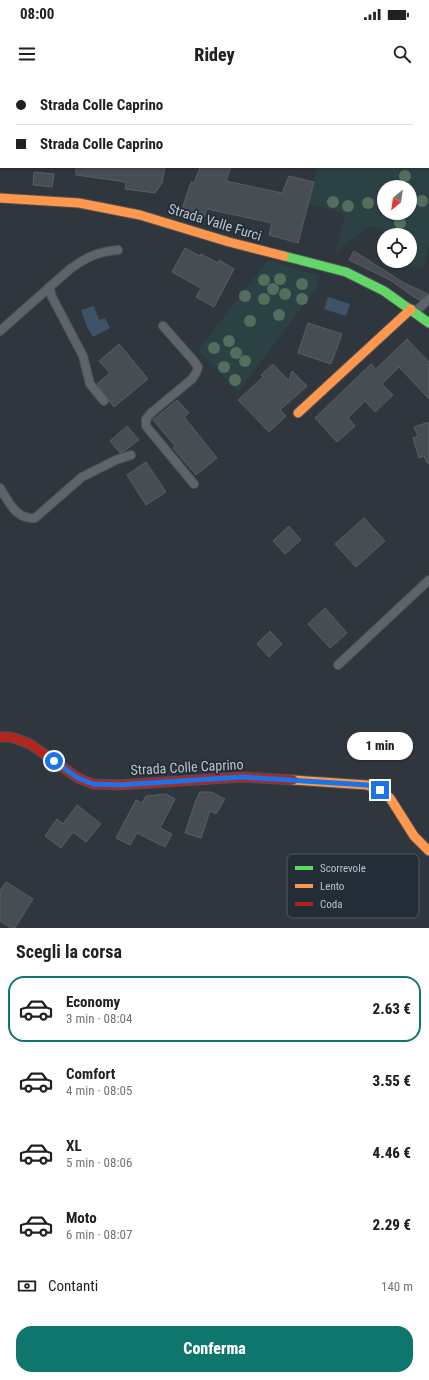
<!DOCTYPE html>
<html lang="it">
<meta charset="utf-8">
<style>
:root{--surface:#fff;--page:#f6f6f6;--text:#202124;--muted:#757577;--line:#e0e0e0;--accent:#0f766e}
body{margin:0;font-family:"Roboto Condensed",sans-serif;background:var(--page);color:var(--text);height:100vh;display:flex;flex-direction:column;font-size:15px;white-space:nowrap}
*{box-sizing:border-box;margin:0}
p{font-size:13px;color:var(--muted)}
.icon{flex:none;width:22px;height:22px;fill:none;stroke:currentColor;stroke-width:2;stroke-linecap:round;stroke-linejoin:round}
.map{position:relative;height:848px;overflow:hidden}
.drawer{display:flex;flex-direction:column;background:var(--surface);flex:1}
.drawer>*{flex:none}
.top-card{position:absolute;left:0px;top:0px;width:429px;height:88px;box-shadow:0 1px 3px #0004;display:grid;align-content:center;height:88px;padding:0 16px;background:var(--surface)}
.needle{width:26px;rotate:209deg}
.fabs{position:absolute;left:377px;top:100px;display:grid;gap:8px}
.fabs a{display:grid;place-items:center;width:40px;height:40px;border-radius:50%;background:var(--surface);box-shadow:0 1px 3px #0004;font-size:20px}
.end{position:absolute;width:18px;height:18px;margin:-9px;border:5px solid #1a73e8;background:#fff;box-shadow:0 0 0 2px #fff}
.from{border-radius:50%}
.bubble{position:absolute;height:28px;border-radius:14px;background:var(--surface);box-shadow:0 1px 3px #0004;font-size:13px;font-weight:800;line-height:28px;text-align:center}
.top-card b{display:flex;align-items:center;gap:14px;height:38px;font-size:15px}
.top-card b+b{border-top:1px solid var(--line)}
.top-card i{width:10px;height:10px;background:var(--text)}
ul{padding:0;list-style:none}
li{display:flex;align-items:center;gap:12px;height:66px;margin:0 8px 6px;padding:0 8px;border:2px solid transparent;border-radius:16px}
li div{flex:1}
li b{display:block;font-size:15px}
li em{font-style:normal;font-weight:800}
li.selected{border-color:var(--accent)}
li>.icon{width:36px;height:36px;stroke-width:1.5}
h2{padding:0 16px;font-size:18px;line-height:48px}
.pay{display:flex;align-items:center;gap:10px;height:44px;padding:0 16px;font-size:15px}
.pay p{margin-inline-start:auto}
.action{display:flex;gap:8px;margin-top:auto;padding:8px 16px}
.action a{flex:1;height:46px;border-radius:16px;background:var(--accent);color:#fff;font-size:16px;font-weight:800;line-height:46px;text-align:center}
.status{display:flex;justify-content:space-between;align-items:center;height:28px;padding:0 20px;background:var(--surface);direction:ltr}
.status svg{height:11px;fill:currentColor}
header{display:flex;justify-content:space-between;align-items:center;height:52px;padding:0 16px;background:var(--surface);font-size:18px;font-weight:800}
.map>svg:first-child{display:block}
.green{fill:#2c4143;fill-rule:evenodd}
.water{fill:#3e5367}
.building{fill:#474d53;stroke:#575e64}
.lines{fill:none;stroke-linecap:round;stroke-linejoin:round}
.lane-casing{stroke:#4d5257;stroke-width:10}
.fast-casing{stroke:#4d5257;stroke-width:11}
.slow-casing{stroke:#4d5257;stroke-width:11}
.jam-casing{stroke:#4d5257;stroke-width:11}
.lane{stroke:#5f646a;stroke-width:8}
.fast{stroke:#63d668;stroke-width:9}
.slow{stroke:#ff974d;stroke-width:9}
.jam{stroke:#b3261e;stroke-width:9}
.tree{fill:#546e5d}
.route{stroke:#1a73e8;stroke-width:5}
.labels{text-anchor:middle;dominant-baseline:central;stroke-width:3.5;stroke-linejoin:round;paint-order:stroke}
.street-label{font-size:14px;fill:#bac3cc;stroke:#222d38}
.key{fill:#222d38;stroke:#505a64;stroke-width:1}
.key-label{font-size:11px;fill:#bac3cc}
</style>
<div class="status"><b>08:00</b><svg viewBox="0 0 49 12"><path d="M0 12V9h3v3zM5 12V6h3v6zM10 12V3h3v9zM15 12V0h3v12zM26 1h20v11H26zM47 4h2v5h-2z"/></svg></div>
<header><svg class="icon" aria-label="menu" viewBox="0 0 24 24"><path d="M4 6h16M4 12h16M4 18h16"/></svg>Ridey<svg class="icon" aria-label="search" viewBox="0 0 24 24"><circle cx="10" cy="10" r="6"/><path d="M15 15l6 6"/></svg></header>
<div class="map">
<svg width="429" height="848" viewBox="0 0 429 848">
<rect width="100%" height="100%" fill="#2f363d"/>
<!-- green -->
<g class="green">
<polygon points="24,0 294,0 24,1"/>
<path d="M367 0H429V165L423 188 398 184 399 181H410V155H401V153L392 152 368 146 336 173 345 134 309 124 317 87H428V1H366ZM384 107H410V133H384Z"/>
<polygon points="268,180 320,196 316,209 238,312 198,270"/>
</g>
<!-- water -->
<g class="water">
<polygon points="328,217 350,224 346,236 324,229"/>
<polygon points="94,226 99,240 105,238 110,248 93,257 87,247 81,230"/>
</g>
<!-- building -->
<g class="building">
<polygon points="76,87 165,87 162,103 155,113 125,109 126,102 76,95"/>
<polygon points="200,87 231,87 226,101 282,113 289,96 314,102 298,163 269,155 272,143 207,129 203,139 188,134 188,132 182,129 191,102 194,103"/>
<polygon points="34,92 54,94 52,107 33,105"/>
<polygon points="185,168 200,176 201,174 218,183 219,180 234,189 214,227 196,217 201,208 172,192"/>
<polygon points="354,171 404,203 428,214 420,220 414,217 390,200 349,180"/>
<polygon points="308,243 342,254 331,284 298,273"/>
<polygon points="407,259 429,282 429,319 399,287 382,304 393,315 375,332 365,321 348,338 355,346 337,362 315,338 371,284 376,289"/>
<polygon points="119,264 148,299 114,327 97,304 110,293 99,281"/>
<polygon points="273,284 289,301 292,291 307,306 280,330 286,336 269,352 238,320 263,297 261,295"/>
<polygon points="177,320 189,333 184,337 217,378 196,395 173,368 175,366 153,340"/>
<polygon points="429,342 429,383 427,383 424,376 419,378 413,358 418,356 414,347"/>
<polygon points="127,346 139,360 124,371 120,373 110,361"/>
<polygon points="146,382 166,412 146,425 127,395"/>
<polygon points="364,438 385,461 356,487 335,464"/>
<polygon points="289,446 301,460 285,474 273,461"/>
<polygon points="325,528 347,553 330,568 308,544"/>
<polygon points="270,551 282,564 269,577 257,564"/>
<polygon points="200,712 211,712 225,719 216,734 210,731 201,758 185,753 196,720"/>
<polygon points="166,714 175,719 160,748 172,754 165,767 137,753 130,765 116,758 136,720 142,723 146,716"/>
<polygon points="77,725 101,744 86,762 73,752 61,768 45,756 57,739 63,744"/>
<polygon points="6,802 33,819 15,848 11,848 0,841 0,811"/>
</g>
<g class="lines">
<defs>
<g id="lane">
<polyline points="49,207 52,217 83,276 90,304 104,321"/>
<polyline points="415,232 429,219"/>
<polyline points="163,246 193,280 198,287 196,293 192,299 151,333 146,339 146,346 194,404"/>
<path d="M0 251 70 189C87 177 97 172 118 170"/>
<path d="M0 408C9 422 16 440 35 438L82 397 116 380 131 375"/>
<polyline points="338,585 429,500"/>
</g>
<polyline id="fast" points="284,176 346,192 384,211 429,243"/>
<g id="slow">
<polyline points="0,118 79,123 140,135 229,162 284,176"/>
<polyline points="298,333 411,229"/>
<polyline points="293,700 367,705 380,710 390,718 414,756 429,771"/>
</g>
<polyline id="jam" points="0,657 11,657 30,664 78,698 93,704 119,705 242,697 293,700"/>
</defs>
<!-- lane casing -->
<use href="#lane" class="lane-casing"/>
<!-- fast casing -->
<use href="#fast" class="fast-casing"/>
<!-- slow casing -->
<use href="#slow" class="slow-casing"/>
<!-- jam casing -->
<use href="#jam" class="jam-casing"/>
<!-- lane -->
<use href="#lane" class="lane"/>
<!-- fast -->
<use href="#fast" class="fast"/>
<!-- slow -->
<use href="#slow" class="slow"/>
<!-- jam -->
<use href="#jam" class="jam"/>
</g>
<!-- trees -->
<g class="tree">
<circle cx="405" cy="96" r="6"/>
<circle cx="422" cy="121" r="6"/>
<circle cx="333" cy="122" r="6"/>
<circle cx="368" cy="123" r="6"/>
<circle cx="348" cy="126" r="6"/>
<circle cx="400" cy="143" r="6"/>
<circle cx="280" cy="199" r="6"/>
<circle cx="264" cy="200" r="6"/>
<circle cx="302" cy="204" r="6"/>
<circle cx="273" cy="209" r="6"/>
<circle cx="285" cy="214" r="6"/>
<circle cx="245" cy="216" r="6"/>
<circle cx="264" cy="219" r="6"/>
<circle cx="302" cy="219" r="6"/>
<circle cx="279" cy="235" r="6"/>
<circle cx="250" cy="241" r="6"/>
<circle cx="229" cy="261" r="6"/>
<circle cx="214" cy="268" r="6"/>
<circle cx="236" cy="273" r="6"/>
<circle cx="245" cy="281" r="6"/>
<circle cx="224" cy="287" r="6"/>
<circle cx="235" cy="300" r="6"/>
</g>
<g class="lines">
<!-- route -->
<polyline class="route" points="54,681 78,698 93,704 119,705 242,697 367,705 380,710"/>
</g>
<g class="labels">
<!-- street labels -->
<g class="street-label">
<text transform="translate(215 142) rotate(17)">Strada Valle Furci</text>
<text transform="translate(187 687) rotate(-3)">Strada Colle Caprino</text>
</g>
</g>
<!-- legend -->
<rect x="287" y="774" width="132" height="64" rx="6" class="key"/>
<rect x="295" y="786" width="18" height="4" fill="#63d668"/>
<rect x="295" y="804" width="18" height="4" fill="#ff974d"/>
<rect x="295" y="822" width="18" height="4" fill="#b3261e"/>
<g class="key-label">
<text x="320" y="792">Scorrevole</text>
<text x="320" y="810">Lento</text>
<text x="320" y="828">Coda</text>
</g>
</svg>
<div class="fabs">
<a><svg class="needle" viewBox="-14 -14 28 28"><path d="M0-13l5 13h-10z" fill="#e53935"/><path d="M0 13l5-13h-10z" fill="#757577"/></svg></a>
<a><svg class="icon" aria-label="locate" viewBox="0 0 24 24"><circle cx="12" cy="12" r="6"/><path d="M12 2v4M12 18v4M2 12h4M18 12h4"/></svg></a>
</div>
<i class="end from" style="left:54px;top:681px"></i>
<i class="end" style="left:380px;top:710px"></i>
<div class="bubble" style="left:347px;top:652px;width:66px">1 min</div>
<div class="top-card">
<b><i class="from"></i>Strada Colle Caprino</b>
<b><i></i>Strada Colle Caprino</b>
</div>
</div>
<section class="drawer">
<h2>Scegli la corsa</h2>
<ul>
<li class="selected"><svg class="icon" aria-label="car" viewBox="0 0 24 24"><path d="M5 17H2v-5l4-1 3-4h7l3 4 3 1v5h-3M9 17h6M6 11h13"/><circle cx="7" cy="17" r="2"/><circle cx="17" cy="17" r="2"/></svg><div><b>Economy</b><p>3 min · 08:04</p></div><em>2.63 €</em></li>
<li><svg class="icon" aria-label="car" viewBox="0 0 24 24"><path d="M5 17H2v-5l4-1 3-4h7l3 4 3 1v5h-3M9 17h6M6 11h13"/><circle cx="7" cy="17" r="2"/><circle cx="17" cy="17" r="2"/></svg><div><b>Comfort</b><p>4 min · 08:05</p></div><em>3.55 €</em></li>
<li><svg class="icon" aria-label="car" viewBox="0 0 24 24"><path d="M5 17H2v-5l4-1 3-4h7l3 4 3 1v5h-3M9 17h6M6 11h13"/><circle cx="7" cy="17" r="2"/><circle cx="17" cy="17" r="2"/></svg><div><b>XL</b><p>5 min · 08:06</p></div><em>4.46 €</em></li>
<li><svg class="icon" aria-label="car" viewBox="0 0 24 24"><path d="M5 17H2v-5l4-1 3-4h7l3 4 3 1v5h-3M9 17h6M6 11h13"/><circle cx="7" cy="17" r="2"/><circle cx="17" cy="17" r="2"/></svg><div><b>Moto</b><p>6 min · 08:07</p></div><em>2.29 €</em></li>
</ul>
<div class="pay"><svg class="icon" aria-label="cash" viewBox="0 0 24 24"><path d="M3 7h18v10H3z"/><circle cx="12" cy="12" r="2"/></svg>Contanti<p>140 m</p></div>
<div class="action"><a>Conferma</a></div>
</section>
